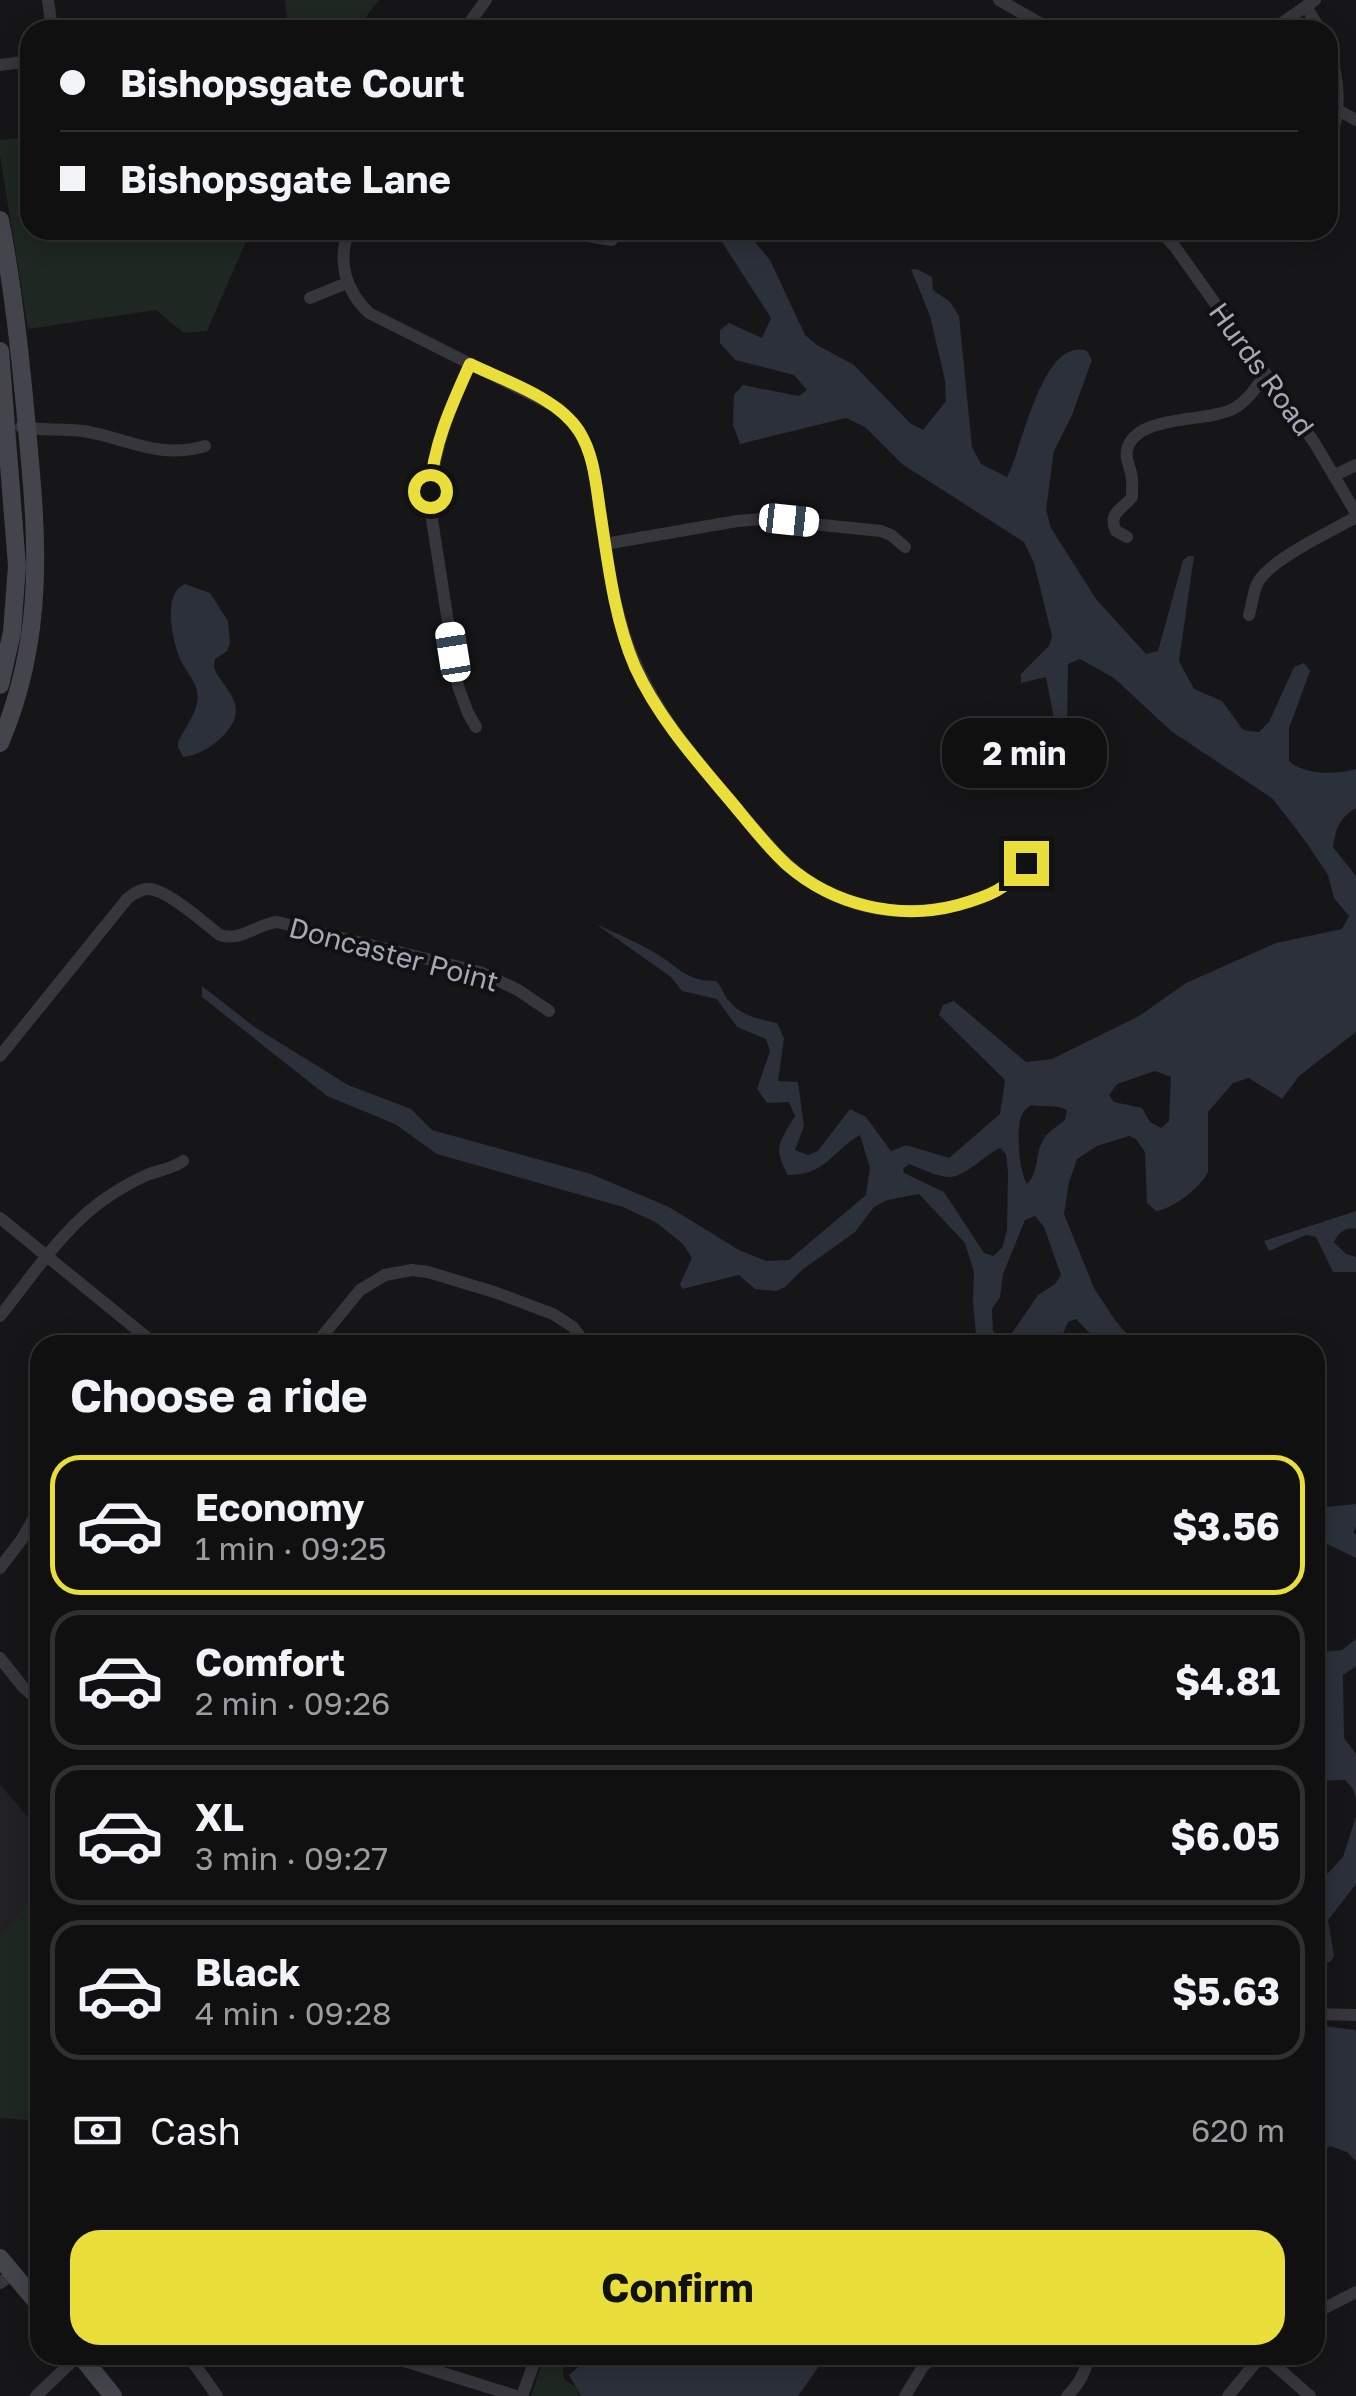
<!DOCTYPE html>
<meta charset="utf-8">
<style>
:root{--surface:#101011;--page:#19191a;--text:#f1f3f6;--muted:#9c9d9f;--line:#303031;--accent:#eade3a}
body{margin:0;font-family:"Golos Text",sans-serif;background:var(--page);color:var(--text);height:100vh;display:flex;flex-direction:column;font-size:38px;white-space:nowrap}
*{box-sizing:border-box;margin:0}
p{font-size:32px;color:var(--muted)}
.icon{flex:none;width:55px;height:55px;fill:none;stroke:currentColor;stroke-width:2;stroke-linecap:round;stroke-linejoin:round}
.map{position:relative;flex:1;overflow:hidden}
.drawer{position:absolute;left:30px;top:1335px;width:1295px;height:1030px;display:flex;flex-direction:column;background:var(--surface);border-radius:30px;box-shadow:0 5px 25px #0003,0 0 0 2px var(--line)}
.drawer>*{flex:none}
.top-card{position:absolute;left:20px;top:20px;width:1318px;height:220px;border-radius:30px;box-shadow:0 5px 25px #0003,0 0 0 2px var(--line);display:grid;align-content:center;height:220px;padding:0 40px;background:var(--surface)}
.end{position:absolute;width:45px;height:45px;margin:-22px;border:12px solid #eade3a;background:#111;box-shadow:0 0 0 5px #111}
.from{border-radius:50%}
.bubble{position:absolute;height:70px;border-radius:30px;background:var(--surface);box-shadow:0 5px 25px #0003,0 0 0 2px var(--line);font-size:32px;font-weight:700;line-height:70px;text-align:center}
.car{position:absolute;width:30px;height:60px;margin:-30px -15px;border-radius:12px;box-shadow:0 0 8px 2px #0007;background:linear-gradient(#fff 24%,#345 0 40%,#fff 0 76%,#345 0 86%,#fff 0)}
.top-card b{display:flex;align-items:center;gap:35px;height:95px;font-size:38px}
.top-card b+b{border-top:2px solid var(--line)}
.top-card i{width:25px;height:25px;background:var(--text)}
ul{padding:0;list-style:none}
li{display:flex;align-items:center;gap:30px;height:140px;margin:0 20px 15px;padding:0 20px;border:5px solid var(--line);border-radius:30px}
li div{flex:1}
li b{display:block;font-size:38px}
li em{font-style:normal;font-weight:700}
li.selected{border-color:var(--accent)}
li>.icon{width:90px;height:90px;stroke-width:1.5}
h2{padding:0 40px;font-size:45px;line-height:120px}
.pay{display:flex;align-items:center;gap:25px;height:110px;padding:0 40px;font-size:38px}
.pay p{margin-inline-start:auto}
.action{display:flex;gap:20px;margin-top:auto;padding:20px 40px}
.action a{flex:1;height:115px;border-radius:30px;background:var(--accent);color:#111;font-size:40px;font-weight:700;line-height:115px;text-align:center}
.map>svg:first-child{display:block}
.built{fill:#222124}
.green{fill:#1f2722}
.water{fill:#2c303a;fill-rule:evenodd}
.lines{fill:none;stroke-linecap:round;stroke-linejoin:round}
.street{stroke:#37363c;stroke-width:12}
.secondary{stroke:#44444c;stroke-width:18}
.route{stroke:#eade3a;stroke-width:12}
.labels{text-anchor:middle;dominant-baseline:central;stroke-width:8;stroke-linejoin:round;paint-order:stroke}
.street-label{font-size:28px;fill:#a7a8b6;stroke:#111012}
</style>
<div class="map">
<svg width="1356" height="2396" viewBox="0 0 1356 2396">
<rect width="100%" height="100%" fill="#161517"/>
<!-- built -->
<polygon class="built" points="0,1784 40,1832 40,1887 0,1936"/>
<!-- green -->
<g class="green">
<polygon points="285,0 379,0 358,27 287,19"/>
<polygon points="30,137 30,230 251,230 207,331 184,333 156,310 28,329 0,155 0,140"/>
<polygon points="40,1887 40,2121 0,2118 0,1936"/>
<polygon points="545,2355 562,2355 564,2379 577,2388 579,2396 531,2396"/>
</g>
<!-- water -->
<g class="water">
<path d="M720 230H745L770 260 805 335 817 345 854 365 910 423 923 430 946 401 945 380 930 316 911 269H917L932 277 933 290 950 302 959 316 972 447 981 464 1007 477C1023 448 1042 336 1087 351L1092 360 1072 415 1054 451 1046 510 1051 528 1096 599 1146 654 1158 651 1183 560 1188 556H1194L1179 661 1194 689 1222 701 1243 730 1259 732 1269 722 1294 667 1304 663 1310 671 1289 728V761C1304 775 1336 775 1356 769V808C1339 818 1336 828 1333 847L1356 876V1032L1299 1076 1282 1099 1249 1078 1233 1083 1208 1112V1172C1200 1188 1173 1209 1156 1211L1147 1203 1145 1152 1136 1139 1129 1136 1097 1146 1077 1159 1069 1182 1064 1214 1094 1288 1115 1320 1131 1339 1140 1345H1101L1076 1319 1068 1322 1063 1334 1065 1345H977L973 1302 974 1272 965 1243 919 1194 887 1200 874 1207 855 1232 802 1270 785 1287 776 1291 755 1289 739 1275 682 1289 680 1284 692 1258 683 1244 657 1223 623 1207 437 1154 395 1124 327 1096 202 997V986L256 1028 348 1085 411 1109 432 1130 591 1174 669 1207 739 1250 766 1261 789 1260 866 1195 870 1168 860 1135C831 1152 826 1175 788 1175 772 1146 780 1142 795 1116L789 1102 767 1103 757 1089 770 1051 766 1039 737 1027 717 999 682 991 671 977 596 924C617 934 640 943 660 956 682 970 687 981 716 981 723 988 723 995 730 1002 740 1015 761 1020 777 1023L784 1038 778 1081 798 1082 804 1126 795 1150 808 1155 818 1151 850 1109 866 1117 891 1151 906 1145 949 1158 1000 1114 1005 1080 939 1015 943 1005 954 1001 1026 1062 1052 1059 1139 1016 1186 983 1276 943 1342 929 1349 916 1334 898 1328 875 1306 842 1273 799 1171 731 1114 678 1080 659 1068 664 1067 725 1056 729 1046 677 1021 683V674L1049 646 1052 636 1034 563 1024 542 902 464 865 427 846 418 740 444 733 425 734 395 743 385 799 396 807 390 794 375 735 360 720 343V330L729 323 762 338 771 318 720 239ZM1155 1071 1171 1077 1169 1121 1161 1128 1150 1122 1142 1108 1114 1102 1109 1095 1117 1084ZM1031 1105C1043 1108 1057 1104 1067 1110L1065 1120C1059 1125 1049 1131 1045 1137 1034 1152 1040 1172 1027 1184 1019 1171 1016 1132 1021 1117 1022 1112 1027 1108 1031 1105ZM1000 1148 1006 1154 1008 1172 1007 1230 1002 1248 993 1256 984 1253 944 1192 904 1173 903 1169 909 1164C920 1168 937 1177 949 1177 964 1178 986 1154 1000 1148ZM1035 1216 1044 1227 1061 1275 1055 1284 1038 1295 1012 1333 1006 1337H998L993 1331 992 1309 1000 1297 1003 1274 1025 1220Z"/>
<path d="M185 584 210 593 228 621 230 643 227 651 215 659 214 668C219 680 232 692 235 704 242 729 204 756 183 757L178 747V742C185 727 201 709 197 691 195 681 187 672 182 663 173 645 161 593 185 584Z"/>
<path d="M1356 1211V1229C1345 1227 1339 1232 1334 1242L1346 1254 1356 1257V1272H1333L1316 1237 1306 1235 1269 1251 1264 1241Z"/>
<polygon points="1356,1504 1356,1527 1353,1532 1356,1535 1356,1558 1315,1538 1315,1508"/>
<polygon points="1356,1639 1356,1666 1343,1675 1344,1738 1356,1754 1356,1799 1353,1789 1345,1780 1315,1781 1315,1653 1342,1650"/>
<polygon points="1356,1816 1356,1884 1328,1920 1334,1956 1330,1962 1315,1965 1315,1887 1343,1857"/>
<polygon points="1315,2025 1355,2030 1356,2032 1356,2161 1347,2152 1330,2146 1319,2154 1315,2161"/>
<polygon points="677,2355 827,2355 798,2396 581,2396 569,2375 589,2358 661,2360"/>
</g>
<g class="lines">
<!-- street -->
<g class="street">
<polyline points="48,0 52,30"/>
<polyline points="999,0 1052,30"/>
<polyline points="1306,6 1320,30"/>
<polyline points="283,30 321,30"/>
<polyline points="464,30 486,0"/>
<polyline points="1272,30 1315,0"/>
<path d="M1328 48C1340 81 1342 112 1328 145"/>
<polyline points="0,65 30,61"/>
<polyline points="1338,110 1356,120"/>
<path d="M349 230C337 261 345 290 369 313L558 408C570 419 579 430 586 444 594 462 596 484 599 503 605 543 610 584 621 623 641 696 688 751 737 808 762 837 784 867 818 887 846 903 879 912 912 911 954 909 1003 900 1026 863"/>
<polyline points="551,230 612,240"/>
<polyline points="1159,230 1175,247 1314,442 1356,513"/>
<polyline points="1181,230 1199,230"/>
<polyline points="310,298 347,283"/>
<path d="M470 364C448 413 429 458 431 513L458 686 468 713 476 727"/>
<path d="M21 427C41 431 62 428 83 431 128 438 158 460 205 446"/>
<polyline points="1335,475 1356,465"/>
<path d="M1127 537 1116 531C1107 513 1123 509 1132 497 1132 489 1133 481 1131 473 1129 464 1125 459 1127 450 1135 414 1205 423 1233 409 1248 401 1257 386 1266 374"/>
<polyline points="605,544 737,521 763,519 881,531 891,535 905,547"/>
<path d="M1249 615C1252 605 1253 593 1257 584 1268 560 1332 531 1356 517"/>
<path d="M0 1056 127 899C134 893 140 889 149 889 168 890 204 923 220 935 242 942 256 924 277 922L480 972 518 990 549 1011"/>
<polyline points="0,1218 156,1345"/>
<path d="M0 1316C34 1274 65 1224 112 1194 123 1187 135 1180 147 1175 159 1170 172 1169 183 1161"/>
<polyline points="315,1345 360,1290 385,1275 412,1270 428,1272 494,1292 553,1314 573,1327 586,1345"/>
<polyline points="0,1568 22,1539 40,1507"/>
<polyline points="0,1658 23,1687 40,1701"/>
<polyline points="1315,2014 1356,2015"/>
<polyline points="0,2283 13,2274"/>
<polyline points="1315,2313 1356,2292"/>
<polyline points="188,2355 217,2396"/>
<polyline points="385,2355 516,2396"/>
<polyline points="1263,2355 1310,2396"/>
<polyline points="36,2396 79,2355"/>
<polyline points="522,2396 537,2355"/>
<polyline points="905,2396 922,2368 934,2355"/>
<path d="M1067 2396C1079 2384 1087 2371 1088 2355"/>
<polyline points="1228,2396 1262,2355"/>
</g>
<!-- secondary -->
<g class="secondary">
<path d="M0 220C13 285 20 352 26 418 37 533 47 633 0 743"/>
<polyline points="0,351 17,566 12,632 0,685"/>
<polyline points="0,2258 40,2306"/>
<polyline points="80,2355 113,2396"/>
</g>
</g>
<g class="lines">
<!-- route -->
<path class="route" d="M430 491C433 445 451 406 470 364 505 381 558 398 579 431 594 455 596 484 600 511 608 563 614 618 635 667 656 713 689 752 722 791 743 815 763 843 787 865 833 905 898 921 958 905 986 897 1010 889 1026 863"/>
</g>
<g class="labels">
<!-- street labels -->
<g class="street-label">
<text transform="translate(1262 369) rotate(54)">Hurds Road</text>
<text transform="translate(394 954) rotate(15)">Doncaster Point</text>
</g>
</g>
</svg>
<i class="end from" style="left:430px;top:491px"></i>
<i class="end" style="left:1026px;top:863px"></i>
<div class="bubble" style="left:942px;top:718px;width:165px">2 min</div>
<i class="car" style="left:789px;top:520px;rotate:96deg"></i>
<i class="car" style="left:453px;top:652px;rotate:351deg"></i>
<div class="top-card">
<b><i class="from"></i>Bishopsgate Court</b>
<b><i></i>Bishopsgate Lane</b>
</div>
<section class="drawer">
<h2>Choose a ride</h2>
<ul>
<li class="selected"><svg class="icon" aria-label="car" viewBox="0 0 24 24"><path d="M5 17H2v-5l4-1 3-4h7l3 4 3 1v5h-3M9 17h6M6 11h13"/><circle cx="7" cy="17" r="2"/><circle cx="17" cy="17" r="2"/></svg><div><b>Economy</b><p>1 min · 09:25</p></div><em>$3.56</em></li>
<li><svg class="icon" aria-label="car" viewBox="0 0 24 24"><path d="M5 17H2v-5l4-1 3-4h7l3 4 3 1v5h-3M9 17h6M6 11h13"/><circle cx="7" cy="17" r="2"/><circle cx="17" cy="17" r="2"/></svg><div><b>Comfort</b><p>2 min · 09:26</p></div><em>$4.81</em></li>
<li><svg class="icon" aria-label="car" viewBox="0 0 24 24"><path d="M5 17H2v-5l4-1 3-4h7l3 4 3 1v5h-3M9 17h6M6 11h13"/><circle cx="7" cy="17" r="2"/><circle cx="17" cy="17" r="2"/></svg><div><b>XL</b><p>3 min · 09:27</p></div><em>$6.05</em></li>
<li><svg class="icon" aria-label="car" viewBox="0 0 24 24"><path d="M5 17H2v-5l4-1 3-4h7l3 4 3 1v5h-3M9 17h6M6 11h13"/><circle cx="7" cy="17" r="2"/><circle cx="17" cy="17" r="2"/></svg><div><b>Black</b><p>4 min · 09:28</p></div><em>$5.63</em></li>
</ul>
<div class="pay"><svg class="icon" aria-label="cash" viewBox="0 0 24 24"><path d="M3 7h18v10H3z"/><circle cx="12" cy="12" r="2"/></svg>Cash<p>620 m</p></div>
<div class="action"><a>Confirm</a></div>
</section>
</div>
